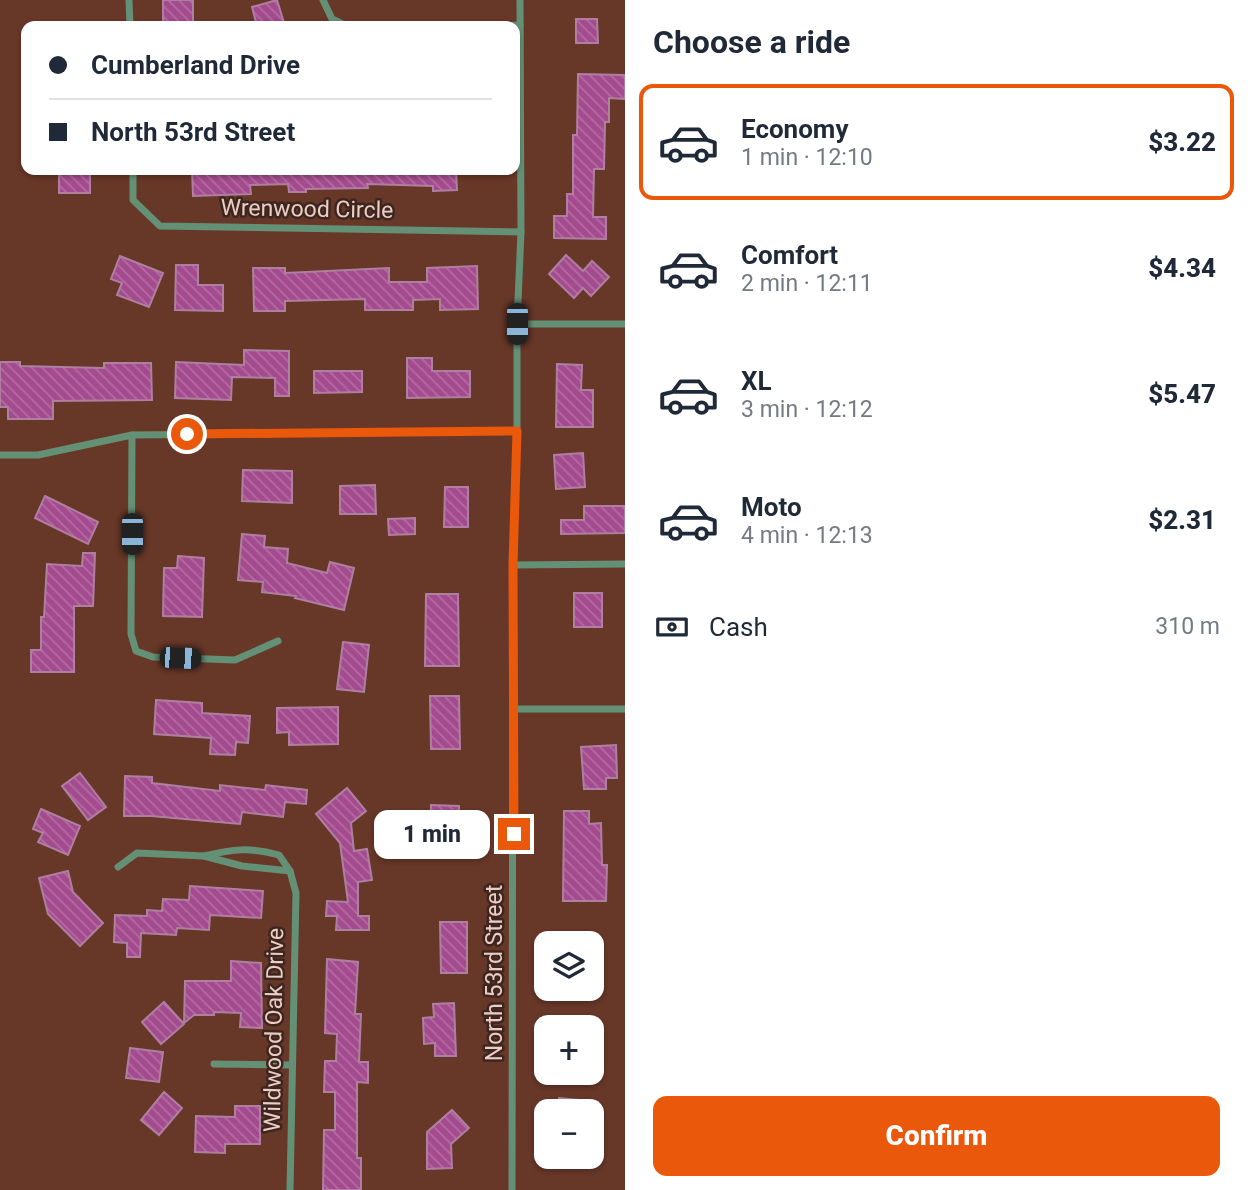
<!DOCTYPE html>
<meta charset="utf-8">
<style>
:root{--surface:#fff;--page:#f2f2f3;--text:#1f2937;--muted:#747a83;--line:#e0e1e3;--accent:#ea580c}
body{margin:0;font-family:Roboto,sans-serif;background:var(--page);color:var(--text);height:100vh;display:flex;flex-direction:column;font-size:26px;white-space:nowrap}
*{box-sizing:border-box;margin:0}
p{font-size:23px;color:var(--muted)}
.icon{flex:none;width:38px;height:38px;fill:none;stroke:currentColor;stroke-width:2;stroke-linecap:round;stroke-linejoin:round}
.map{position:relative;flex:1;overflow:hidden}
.panel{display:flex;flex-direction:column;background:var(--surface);width:623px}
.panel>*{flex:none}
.guide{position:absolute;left:21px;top:21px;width:499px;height:154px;border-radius:14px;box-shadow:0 2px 5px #0004;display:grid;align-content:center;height:154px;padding:0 28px;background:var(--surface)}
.fabs{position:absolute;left:534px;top:931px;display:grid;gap:14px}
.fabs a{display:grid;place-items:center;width:70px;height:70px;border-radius:14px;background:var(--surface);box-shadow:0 2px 5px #0004;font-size:35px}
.end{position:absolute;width:32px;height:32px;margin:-16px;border:9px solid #ea580c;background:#fff;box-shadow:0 0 0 4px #fff}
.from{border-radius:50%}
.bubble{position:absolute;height:49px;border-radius:14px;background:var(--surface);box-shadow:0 2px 5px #0004;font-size:23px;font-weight:800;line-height:49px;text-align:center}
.car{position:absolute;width:21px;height:42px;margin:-21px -10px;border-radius:9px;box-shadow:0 0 5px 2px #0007;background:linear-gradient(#222 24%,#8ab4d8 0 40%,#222 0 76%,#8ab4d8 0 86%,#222 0)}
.guide b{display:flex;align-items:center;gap:24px;height:66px;font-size:26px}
.guide b+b{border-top:2px solid var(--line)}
.guide i{width:18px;height:18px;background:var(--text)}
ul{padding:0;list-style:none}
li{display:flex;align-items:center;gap:21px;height:116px;margin:0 14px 10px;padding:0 14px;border:4px solid transparent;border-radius:14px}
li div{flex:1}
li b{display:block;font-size:26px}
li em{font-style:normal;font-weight:800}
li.selected{border-color:var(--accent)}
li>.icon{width:63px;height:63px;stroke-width:1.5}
h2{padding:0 28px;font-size:32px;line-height:84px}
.pay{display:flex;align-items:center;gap:18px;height:77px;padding:0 28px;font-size:26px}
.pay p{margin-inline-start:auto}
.action{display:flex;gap:14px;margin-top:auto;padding:14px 28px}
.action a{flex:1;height:80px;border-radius:14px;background:var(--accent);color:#fff;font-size:28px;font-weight:800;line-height:80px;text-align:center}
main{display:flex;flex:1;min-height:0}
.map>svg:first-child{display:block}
.building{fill:url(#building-back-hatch);stroke:#af7fa1;stroke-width:2}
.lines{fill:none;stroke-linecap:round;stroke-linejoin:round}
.minor{stroke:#649176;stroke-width:7}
.route{stroke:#ea580c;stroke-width:9}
.labels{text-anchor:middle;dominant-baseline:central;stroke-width:5;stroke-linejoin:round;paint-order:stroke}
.street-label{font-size:23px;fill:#eccdc4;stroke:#3c261f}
</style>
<main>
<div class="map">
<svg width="625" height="1190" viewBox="0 0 625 1190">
<defs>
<pattern id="building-back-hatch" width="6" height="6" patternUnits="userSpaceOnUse" patternTransform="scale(1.75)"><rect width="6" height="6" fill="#a34b8e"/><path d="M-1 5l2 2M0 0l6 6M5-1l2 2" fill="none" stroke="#b46ca1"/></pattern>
</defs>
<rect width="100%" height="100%" fill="#673728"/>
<!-- building -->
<g class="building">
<rect x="163" y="0" width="30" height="26"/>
<polygon points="277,0 285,26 257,26 252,7"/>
<polygon points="576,19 597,19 598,43 576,43"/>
<polygon points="578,74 625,75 625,99 609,98 609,122 605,122 604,169 594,169 593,217 606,217 606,239 554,238 554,216 567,216 567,194 573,194 573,135 577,135"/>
<rect x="59" y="170" width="31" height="23"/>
<polygon points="192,170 456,170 457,190 433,191 433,186 367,184 368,188 306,189 306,192 289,192 288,184 250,185 251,194 193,196"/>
<polygon points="566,255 583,271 592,261 609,277 591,296 583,288 574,298 549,274"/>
<polygon points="120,256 163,273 149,307 117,295 122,283 111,279"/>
<polygon points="176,265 198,265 198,285 223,285 223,311 175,310"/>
<polygon points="477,266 478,309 440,310 440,299 413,300 413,310 365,310 365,299 285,301 285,311 254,311 253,268 285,268 285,273 389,268 389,282 427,282 427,268"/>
<polygon points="244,350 289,351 289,396 275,396 275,378 232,377 231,400 175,398 176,362 244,365"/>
<polygon points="407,358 432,358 432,371 470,371 470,397 407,398"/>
<polygon points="0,362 20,362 20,366 104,368 104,363 151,363 152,400 53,401 53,419 8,419 8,407 0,407"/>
<polygon points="557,364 582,365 581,390 593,390 593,427 556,427"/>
<polygon points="314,371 362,371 362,392 314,393"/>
<polygon points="583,453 585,487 556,489 554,455"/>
<polygon points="243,470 292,471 292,503 242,501"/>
<polygon points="375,485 376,514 340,514 340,486"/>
<polygon points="445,487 468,487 468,527 444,527"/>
<polygon points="45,496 98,522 88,544 35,518"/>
<polygon points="584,506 625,506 625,533 561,534 561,520 584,520"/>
<polygon points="415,518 415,534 389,535 388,519"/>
<polygon points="242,534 265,536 264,547 288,549 287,563 327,573 330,562 354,568 344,610 295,598 296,596 262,592 263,582 238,580"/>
<polygon points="83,553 95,553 93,606 74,606 74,672 31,672 31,650 41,650 41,617 44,617 47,564 82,566"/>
<polygon points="178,556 204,558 202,617 163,616 164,568 177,568"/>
<rect x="574" y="593" width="28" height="34"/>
<polygon points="426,594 458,594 459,666 425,666"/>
<polygon points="343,642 369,645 364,692 337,689"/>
<polygon points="430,696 459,696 460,749 431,749"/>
<polygon points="156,700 202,703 202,713 250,716 248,743 236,742 235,755 210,754 211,738 154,734"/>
<polygon points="338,707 338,744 289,745 289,732 277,733 277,708"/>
<polygon points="616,745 617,778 606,778 606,789 584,789 581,747"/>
<polygon points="80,773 106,807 88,820 62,786"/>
<polygon points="125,776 152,777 152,783 220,791 220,785 265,790 266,785 307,790 306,804 285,802 283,817 242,812 240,824 151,816 124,816"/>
<polygon points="347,788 366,811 351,823 354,851 367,849 372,880 358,882 358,916 369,916 369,930 336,930 337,916 326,916 327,901 348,902 340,843 316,814"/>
<polygon points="431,805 459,806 457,857 430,857"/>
<polygon points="41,809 80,826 68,855 38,842 43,833 33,829"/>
<polygon points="564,811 589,811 589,824 601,823 602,865 607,865 606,901 563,901"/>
<polygon points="68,871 73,892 103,923 80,946 48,914 39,878"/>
<polygon points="190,886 263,891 261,918 210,915 209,930 177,928 176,935 141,933 140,957 127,957 127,943 114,942 115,915 147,916 147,910 162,911 163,899 189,900"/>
<polygon points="440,922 467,922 467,973 441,973"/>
<polygon points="327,959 358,962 355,1014 361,1014 359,1062 368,1062 368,1083 357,1082 357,1158 361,1158 361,1190 323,1190 324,1130 335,1130 335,1092 324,1092 325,1061 336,1061 337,1034 325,1033"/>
<polygon points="231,961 261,963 262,1028 240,1027 241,1013 214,1012 214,1015 194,1015 184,1023 185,981 231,981"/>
<polygon points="164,1002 184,1024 161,1044 142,1022"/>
<polygon points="454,1003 456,1056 435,1056 435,1043 424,1044 423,1018 434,1017 433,1004"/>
<polygon points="130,1048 163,1052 159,1082 126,1078"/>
<polygon points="164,1092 182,1108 159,1135 141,1120"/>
<polygon points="559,1098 598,1102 598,1111 558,1111"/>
<polygon points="235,1106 260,1106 260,1144 225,1144 225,1153 195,1152 196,1116 235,1117"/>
<polygon points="452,1110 469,1128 451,1144 452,1168 427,1169 427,1132"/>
</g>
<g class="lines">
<!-- minor -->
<g class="minor">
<polyline points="129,0 130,26"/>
<polyline points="323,0 332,19 347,26"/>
<polyline points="489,26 520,25"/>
<polyline points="133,170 133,200 160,226 521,232"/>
<polyline points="517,324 625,324"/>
<polyline points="132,435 131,634 136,651 153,657 235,660 278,641"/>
<polyline points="0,455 38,455 132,435 517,431"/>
<polyline points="513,565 625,564"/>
<polyline points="514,709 625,709"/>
<path d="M204 856C233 849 250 847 279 855L290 871 296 893 290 1190"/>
<polyline points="118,867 137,853 204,856 242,866 290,871"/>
<polyline points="214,1064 292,1065"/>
<polyline points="512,1190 513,565 517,431 517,324 521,232 520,0"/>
</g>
</g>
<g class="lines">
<!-- route -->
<polyline class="route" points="187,434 517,431 513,565 514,834"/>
</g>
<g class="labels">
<!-- street labels -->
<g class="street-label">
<text transform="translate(307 209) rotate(1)">Wrenwood Circle</text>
<text transform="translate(494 973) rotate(-90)">North 53rd Street</text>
<text transform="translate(274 1030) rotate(-89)">Wildwood Oak Drive</text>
</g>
</g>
</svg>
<div class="fabs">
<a><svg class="icon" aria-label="layers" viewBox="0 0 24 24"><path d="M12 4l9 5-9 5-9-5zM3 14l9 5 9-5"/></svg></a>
<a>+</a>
<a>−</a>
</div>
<i class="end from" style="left:187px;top:434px"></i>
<i class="end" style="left:514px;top:834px"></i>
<div class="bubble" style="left:374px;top:810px;width:116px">1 min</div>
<i class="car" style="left:517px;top:324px;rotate:180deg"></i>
<i class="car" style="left:132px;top:534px;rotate:180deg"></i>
<i class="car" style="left:180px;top:658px;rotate:92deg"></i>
<div class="guide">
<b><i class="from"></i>Cumberland Drive</b>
<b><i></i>North 53rd Street</b>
</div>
</div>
<section class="panel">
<h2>Choose a ride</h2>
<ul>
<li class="selected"><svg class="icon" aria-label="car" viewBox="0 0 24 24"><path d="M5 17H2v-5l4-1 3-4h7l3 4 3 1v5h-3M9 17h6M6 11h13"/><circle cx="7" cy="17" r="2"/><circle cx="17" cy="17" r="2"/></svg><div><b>Economy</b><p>1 min · 12:10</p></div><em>$3.22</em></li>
<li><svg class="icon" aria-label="car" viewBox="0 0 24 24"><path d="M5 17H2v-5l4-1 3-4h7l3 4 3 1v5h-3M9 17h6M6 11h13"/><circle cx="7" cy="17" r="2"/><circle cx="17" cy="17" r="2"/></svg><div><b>Comfort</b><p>2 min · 12:11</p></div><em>$4.34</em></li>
<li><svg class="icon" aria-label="car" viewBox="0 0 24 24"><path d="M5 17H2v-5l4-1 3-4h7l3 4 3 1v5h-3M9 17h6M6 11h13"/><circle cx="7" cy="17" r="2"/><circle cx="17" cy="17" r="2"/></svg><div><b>XL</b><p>3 min · 12:12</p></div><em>$5.47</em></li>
<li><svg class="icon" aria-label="car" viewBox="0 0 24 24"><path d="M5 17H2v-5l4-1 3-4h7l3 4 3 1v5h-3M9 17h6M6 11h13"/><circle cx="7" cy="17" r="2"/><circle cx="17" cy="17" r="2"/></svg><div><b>Moto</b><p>4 min · 12:13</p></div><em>$2.31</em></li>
</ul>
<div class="pay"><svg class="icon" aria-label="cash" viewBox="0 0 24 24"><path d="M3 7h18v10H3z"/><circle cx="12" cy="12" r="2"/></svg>Cash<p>310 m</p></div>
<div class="action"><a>Confirm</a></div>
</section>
</main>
